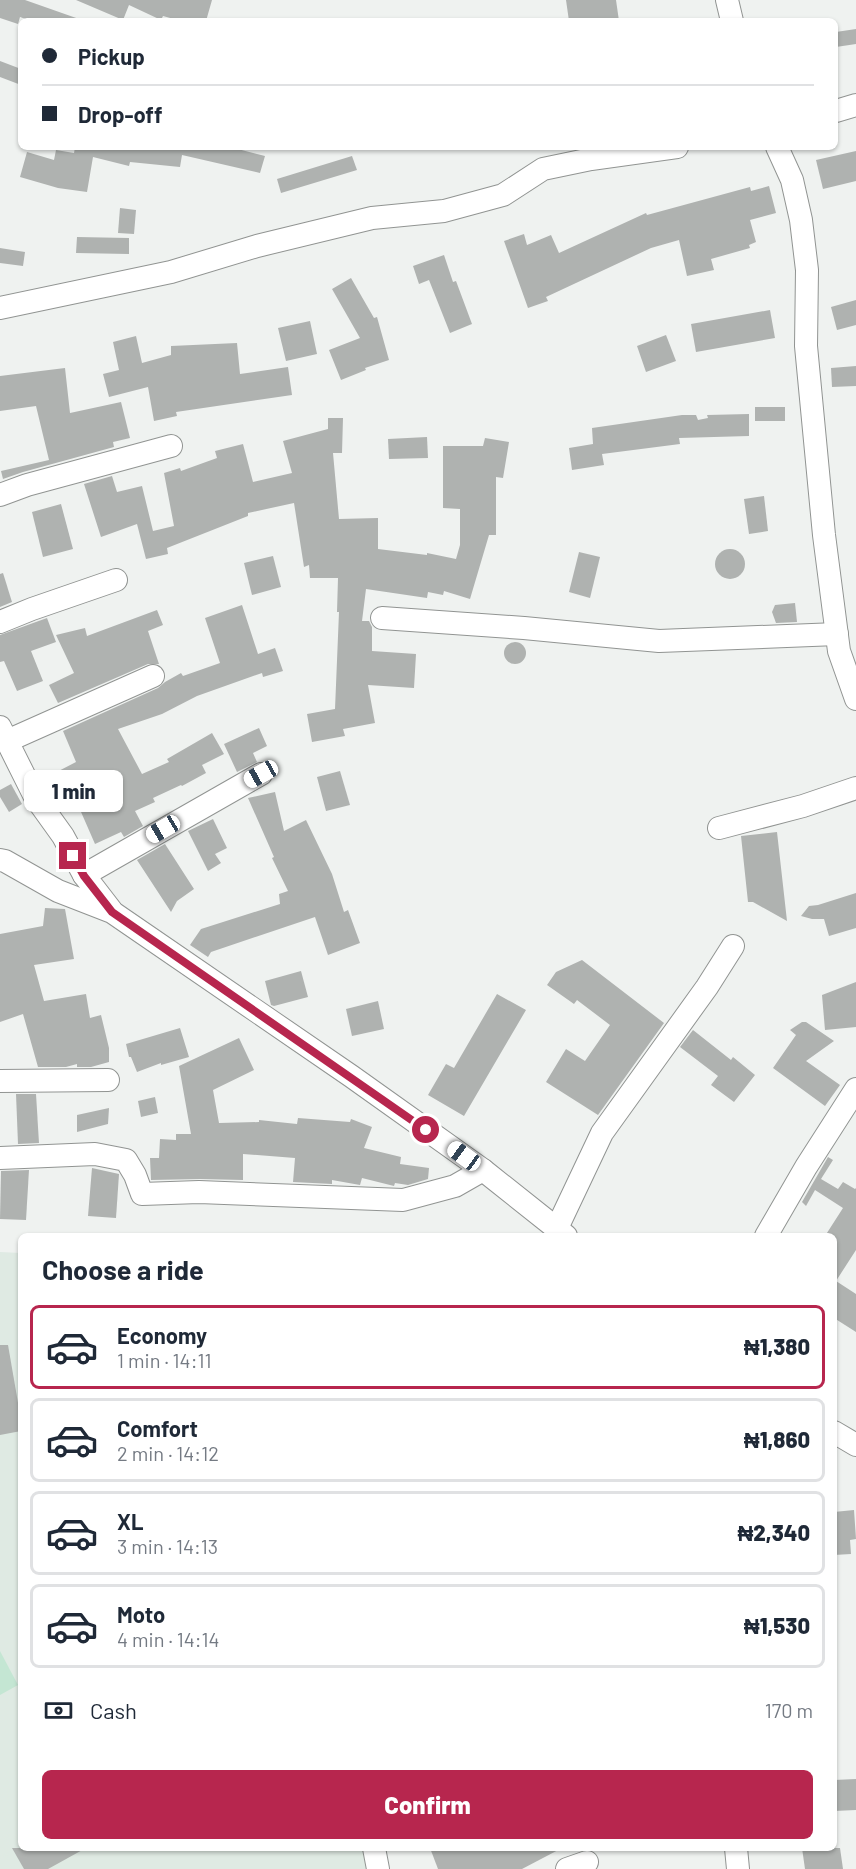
<!DOCTYPE html>
<meta charset="utf-8">
<style>
:root{--surface:#fff;--page:#f6f6f7;--text:#1f2937;--muted:#747a83;--line:#e0e1e3;--accent:#b7264e}
body{margin:0;font-family:Barlow,sans-serif;background:var(--page);color:var(--text);height:100vh;display:flex;flex-direction:column;font-size:22px;white-space:nowrap}
*{box-sizing:border-box;margin:0}
p{font-size:20px;color:var(--muted)}
.icon{flex:none;width:33px;height:33px;fill:none;stroke:currentColor;stroke-width:2;stroke-linecap:round;stroke-linejoin:round}
.map{position:relative;flex:1;overflow:hidden}
.side{position:absolute;left:18px;top:1233px;width:819px;height:618px;display:flex;flex-direction:column;background:var(--surface);border-radius:9px;box-shadow:0 2px 4px #0004}
.side>*{flex:none}
.top-card{position:absolute;left:18px;top:18px;width:820px;height:132px;border-radius:9px;box-shadow:0 2px 4px #0004;display:grid;align-content:center;height:132px;padding:0 24px;background:var(--surface)}
.end{position:absolute;width:27px;height:27px;margin:-14px;border:8px solid #b7264e;background:#fff;box-shadow:0 0 0 3px #fff}
.from{border-radius:50%}
.bubble{position:absolute;height:42px;border-radius:9px;background:var(--surface);box-shadow:0 2px 4px #0004;font-size:20px;font-weight:800;line-height:42px;text-align:center}
.car{position:absolute;width:18px;height:36px;margin:-18px -9px;border-radius:8px;box-shadow:0 0 4px 2px #0007;background:linear-gradient(#fff 24%,#345 0 40%,#fff 0 76%,#345 0 86%,#fff 0)}
.top-card b{display:flex;align-items:center;gap:21px;height:57px;font-size:22px}
.top-card b+b{border-top:2px solid var(--line)}
.top-card i{width:15px;height:15px;background:var(--text)}
ul{padding:0;list-style:none}
li{display:flex;align-items:center;gap:18px;height:84px;margin:0 12px 9px;padding:0 12px;border:3px solid var(--line);border-radius:9px}
li div{flex:1}
li b{display:block;font-size:22px}
li em{font-style:normal;font-weight:800}
li.current{border-color:var(--accent)}
li>.icon{width:54px;height:54px;stroke-width:1.5}
h2{padding:0 24px;font-size:27px;line-height:72px}
.pay{display:flex;align-items:center;gap:15px;height:66px;padding:0 24px;font-size:22px}
.pay p{margin-inline-start:auto}
.primary-button{display:flex;gap:12px;margin-top:auto;padding:12px 24px}
.primary-button a{flex:1;height:69px;border-radius:9px;background:var(--accent);color:#fff;font-size:24px;font-weight:800;line-height:69px;text-align:center}
.map>svg:first-child{display:block}
.built{fill:#dfeae3}
.pitch{fill:#c4e6d3}
.building{fill:#afb2b0}
.lines{fill:none;stroke-linecap:round;stroke-linejoin:round}
.minor-casing{stroke:#919492;stroke-width:24}
.minor{stroke:#fff;stroke-width:22}
.route{stroke:#b7264e;stroke-width:8}
</style>
<div class="map">
<svg width="856" height="1869" viewBox="0 0 856 1869">
<rect width="100%" height="100%" fill="#eff2f0"/>
<!-- built -->
<polygon class="built" points="0,1252 21,1253 21,1848 364,1848 366,1869 0,1869"/>
<!-- pitch -->
<polygon class="pitch" points="0,1651 18,1685 0,1695"/>
<!-- building -->
<g class="building">
<polygon points="0,0 25,0 79,19 78,21 31,21 20,17 18,24 0,18"/>
<polygon points="76,0 212,0 206,21 181,21 163,16 161,20 129,5 123,20"/>
<polygon points="566,0 616,0 619,21 569,21"/>
<polygon points="856,29 856,44 836,47 836,32"/>
<polygon points="0,61 21,69 21,85 0,77"/>
<polygon points="75,147 230,147 265,156 260,173 182,155 180,167 130,162 129,166 93,157 87,192 58,188 20,177 27,152 54,160 56,150 80,154 74,153"/>
<polygon points="856,151 856,181 823,189 816,160"/>
<polygon points="352,156 357,170 281,193 277,179"/>
<polygon points="769,186 776,213 750,220 756,242 749,245 750,248 711,259 714,270 687,276 679,240 651,248 546,297 548,301 528,308 504,241 524,234 527,245 551,235 559,253 646,213 647,215 750,187 751,191"/>
<polygon points="120,208 136,210 134,234 118,233"/>
<polygon points="77,237 129,238 129,254 76,253"/>
<polygon points="0,248 25,252 23,266 0,263"/>
<polygon points="444,255 453,282 456,281 472,324 450,333 429,280 419,284 413,266"/>
<polygon points="351,278 374,318 377,317 389,360 365,368 366,370 341,380 329,350 360,338 332,289"/>
<polygon points="856,300 856,325 837,330 831,307"/>
<polygon points="770,310 775,338 696,352 691,324"/>
<polygon points="310,321 317,354 286,361 278,328"/>
<polygon points="666,335 676,361 646,372 637,346"/>
<polygon points="136,336 142,363 171,355 171,346 237,343 240,374 288,367 292,395 176,412 177,416 154,421 148,387 109,397 103,374 119,370 113,342"/>
<polygon points="856,366 856,386 832,387 831,368"/>
<polygon points="65,368 70,413 121,402 130,438 113,442 114,447 23,472 3,479 1,471 49,460 36,406 0,411 0,376"/>
<rect x="755" y="407" width="30" height="14"/>
<polygon points="749,414 749,436 679,438 680,444 602,454 604,465 572,470 569,448 593,444 592,428 682,415 696,415 698,420 708,418 707,415"/>
<polygon points="328,418 343,418 342,453 333,453 339,519 378,518 378,549 427,555 427,553 456,559 460,545 460,509 443,508 443,446 483,446 485,438 509,442 503,478 496,477 496,535 489,535 470,599 444,591 443,595 428,592 427,598 366,589 362,621 369,621 372,627 372,651 416,654 414,688 368,685 375,723 343,729 345,736 312,742 307,714 335,709 339,612 337,612 338,578 310,578 309,565 304,567 294,503 248,513 248,516 167,548 168,554 146,559 137,524 101,537 84,484 112,476 117,492 142,486 153,531 174,526 164,473 180,468 181,471 217,458 215,451 243,444 253,482 292,473 283,441 328,429"/>
<polygon points="427,437 428,458 389,459 388,439"/>
<polygon points="764,496 768,531 749,534 744,499"/>
<polygon points="61,504 73,549 43,557 32,512"/>
<circle cx="730" cy="564" r="15"/>
<polygon points="579,552 600,557 590,598 569,592"/>
<polygon points="273,556 281,587 252,595 244,563"/>
<polygon points="3,573 12,602 0,607 0,574"/>
<polygon points="795,603 797,622 776,623 772,612 775,605"/>
<polygon points="242,605 258,654 275,648 283,671 263,677 262,673 197,696 162,714 118,729 142,774 169,762 167,759 212,733 224,754 202,765 206,773 182,786 181,785 153,798 155,802 135,811 143,826 124,837 121,832 95,844 71,789 57,796 47,777 76,762 63,731 158,688 165,682 181,673 183,676 220,663 205,618"/>
<polygon points="157,610 163,625 148,631 159,664 148,664 58,703 49,685 74,673 56,635 85,628 87,636"/>
<polygon points="47,618 56,642 31,651 43,681 17,691 4,661 0,662 0,635"/>
<circle cx="515" cy="653" r="11"/>
<polygon points="259,728 267,746 253,753 257,762 237,772 224,744"/>
<polygon points="340,771 350,805 326,811 317,777"/>
<polygon points="11,784 22,804 9,812 0,797 0,790"/>
<polygon points="275,792 284,831 306,820 332,874 344,912 348,910 360,943 328,955 315,917 211,952 208,957 190,945 201,929 280,904 279,894 288,891 272,858 274,857 248,798"/>
<polygon points="213,819 227,848 215,854 221,863 208,871 188,831"/>
<polygon points="777,832 787,921 753,902 748,902 741,836"/>
<polygon points="165,844 194,889 177,901 171,912 137,860"/>
<polygon points="856,893 856,928 829,936 824,919 812,919 801,916 809,906 818,905"/>
<polygon points="45,908 65,909 74,959 34,965 44,1001 86,994 90,1018 101,1015 109,1048 109,1062 91,1067 77,1067 77,1064 66,1067 38,1067 23,1014 0,1022 0,934 43,926"/>
<polygon points="582,960 664,1023 598,1115 546,1082 566,1049 585,1061 610,1025 577,1000 574,1004 547,985 556,972"/>
<polygon points="301,971 308,997 274,1006 271,1005 265,981"/>
<polygon points="856,982 856,1027 825,1030 822,995"/>
<polygon points="497,994 526,1010 464,1116 428,1095 446,1064 454,1068"/>
<polygon points="378,1001 384,1029 352,1036 346,1009"/>
<polygon points="802,1022 806,1022 834,1041 806,1061 840,1085 825,1106 773,1068 796,1035 790,1030"/>
<polygon points="180,1028 189,1057 161,1065 161,1063 137,1072 131,1057 129,1057 126,1044"/>
<polygon points="693,1030 731,1060 733,1057 755,1075 734,1102 711,1085 718,1076 680,1047"/>
<polygon points="239,1038 254,1070 213,1090 219,1123 259,1122 259,1120 297,1124 298,1118 350,1122 351,1119 372,1127 364,1148 401,1157 400,1164 429,1168 428,1179 408,1185 395,1183 394,1186 362,1178 360,1185 332,1180 332,1184 293,1182 295,1158 243,1154 243,1180 200,1179 151,1180 150,1158 159,1158 160,1139 176,1140 176,1134 191,1134 179,1066"/>
<polygon points="16,1094 36,1094 39,1143 18,1144"/>
<polygon points="155,1097 158,1113 141,1117 138,1101"/>
<polygon points="109,1108 108,1124 77,1132 77,1115"/>
<polygon points="828,1157 833,1160 821,1179 838,1189 843,1182 855,1189 856,1188 856,1250 836,1281 856,1294 856,1332 834,1318 834,1236 825,1236 843,1208 815,1190 806,1206 802,1202"/>
<polygon points="92,1168 119,1174 116,1218 88,1216"/>
<polygon points="29,1170 26,1220 0,1219 1,1171"/>
<polygon points="0,1345 8,1345 21,1420 21,1431 0,1435"/>
<polygon points="854,1510 856,1539 850,1540 851,1554 834,1555 834,1512"/>
<polygon points="856,1779 856,1810 834,1811 834,1780"/>
<polygon points="12,1848 86,1848 48,1869 24,1869"/>
<polygon points="430,1848 562,1848 522,1869 438,1869"/>
<polygon points="802,1848 840,1848 843,1869 805,1869"/>
</g>
<g class="lines">
<defs>
<g id="minor">
<polyline points="727,0 732,21"/>
<polyline points="836,111 856,105"/>
<polyline points="777,147 792,180 801,220 807,270 806,346 824,535 839,651 856,699"/>
<polyline points="0,308 171,272 257,246 372,218 444,211 503,195 543,169 591,159 677,147"/>
<polyline points="0,495 27,485 171,446"/>
<polyline points="382,618 524,628 659,641 837,634"/>
<polyline points="0,622 32,609 116,580"/>
<polyline points="0,727 35,797 63,836 84,875 111,910"/>
<polyline points="7,741 153,676"/>
<polyline points="719,828 803,806 856,788"/>
<polyline points="0,860 5,861 58,891 112,912 351,1076 483,1170 566,1236"/>
<polyline points="84,875 261,774"/>
<polyline points="0,1081 108,1080"/>
<polyline points="0,1158 95,1154 126,1160 135,1175 142,1194 199,1192 403,1200 455,1186 483,1170"/>
<polyline points="557,1228 602,1133 707,987 733,946"/>
<polyline points="766,1236 806,1167 856,1089"/>
<polyline points="834,1432 856,1445"/>
<polyline points="374,1848 378,1869"/>
<polyline points="736,1848 738,1869"/>
<polyline points="567,1869 587,1862"/>
</g>
</defs>
<!-- minor casing -->
<use href="#minor" class="minor-casing"/>
<!-- minor -->
<use href="#minor" class="minor"/>
</g>
<g class="lines">
<!-- route -->
<polyline class="route" points="73,856 84,876 112,912 426,1130"/>
</g>
</svg>
<i class="end from" style="left:426px;top:1130px"></i>
<i class="end" style="left:73px;top:856px"></i>
<div class="bubble" style="left:24px;top:770px;width:99px">1 min</div>
<i class="car" style="left:261px;top:774px;rotate:241deg"></i>
<i class="car" style="left:163px;top:829px;rotate:240deg"></i>
<i class="car" style="left:464px;top:1156px;rotate:306deg"></i>
<div class="top-card">
<b><i class="from"></i>Pickup</b>
<b><i></i>Drop-off</b>
</div>
<section class="side">
<h2>Choose a ride</h2>
<ul>
<li class="current"><svg class="icon" aria-label="car" viewBox="0 0 24 24"><path d="M5 17H2v-5l4-1 3-4h7l3 4 3 1v5h-3M9 17h6M6 11h13"/><circle cx="7" cy="17" r="2"/><circle cx="17" cy="17" r="2"/></svg><div><b>Economy</b><p>1 min · 14:11</p></div><em>₦1,380</em></li>
<li><svg class="icon" aria-label="car" viewBox="0 0 24 24"><path d="M5 17H2v-5l4-1 3-4h7l3 4 3 1v5h-3M9 17h6M6 11h13"/><circle cx="7" cy="17" r="2"/><circle cx="17" cy="17" r="2"/></svg><div><b>Comfort</b><p>2 min · 14:12</p></div><em>₦1,860</em></li>
<li><svg class="icon" aria-label="car" viewBox="0 0 24 24"><path d="M5 17H2v-5l4-1 3-4h7l3 4 3 1v5h-3M9 17h6M6 11h13"/><circle cx="7" cy="17" r="2"/><circle cx="17" cy="17" r="2"/></svg><div><b>XL</b><p>3 min · 14:13</p></div><em>₦2,340</em></li>
<li><svg class="icon" aria-label="car" viewBox="0 0 24 24"><path d="M5 17H2v-5l4-1 3-4h7l3 4 3 1v5h-3M9 17h6M6 11h13"/><circle cx="7" cy="17" r="2"/><circle cx="17" cy="17" r="2"/></svg><div><b>Moto</b><p>4 min · 14:14</p></div><em>₦1,530</em></li>
</ul>
<div class="pay"><svg class="icon" aria-label="cash" viewBox="0 0 24 24"><path d="M3 7h18v10H3z"/><circle cx="12" cy="12" r="2"/></svg>Cash<p>170 m</p></div>
<div class="primary-button"><a>Confirm</a></div>
</section>
</div>
